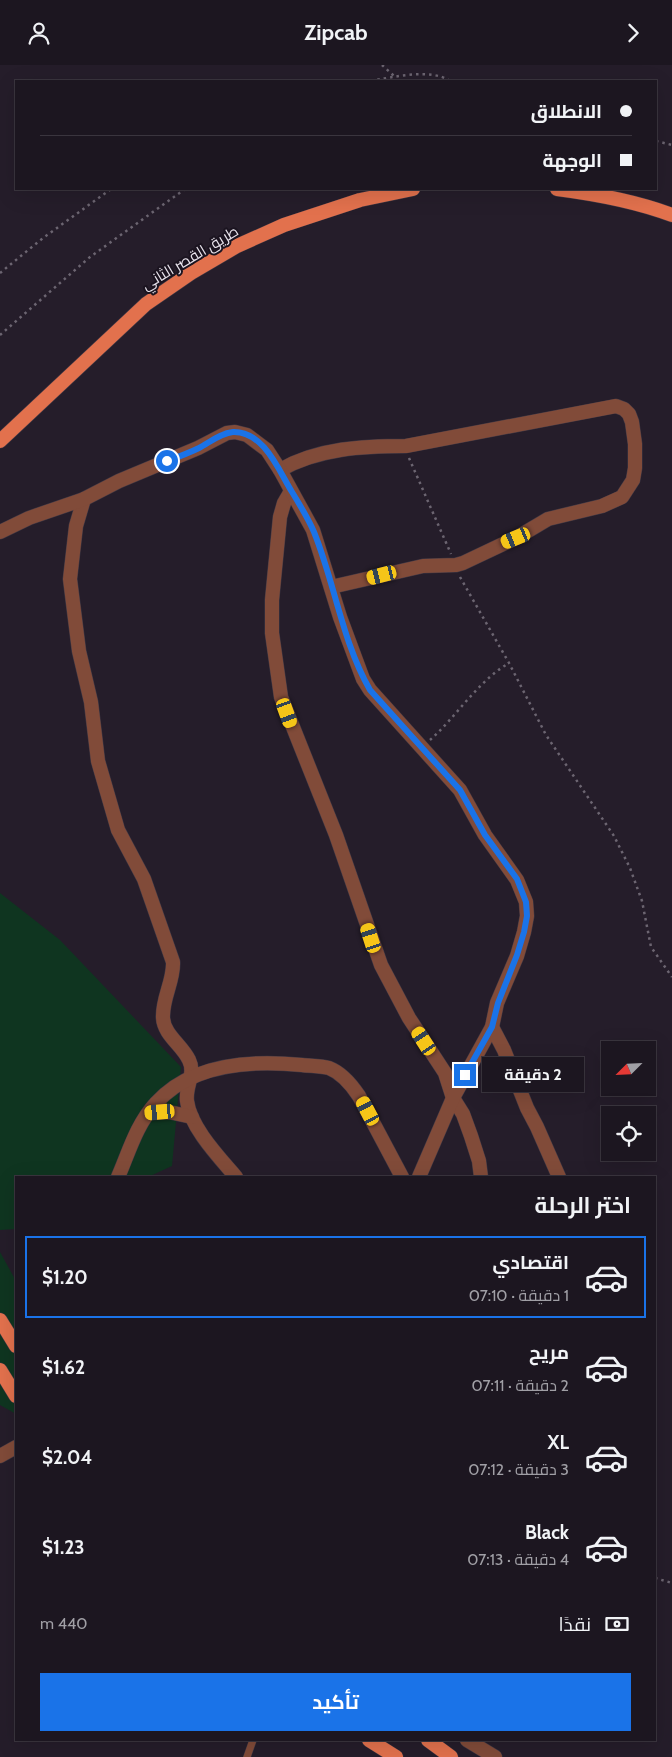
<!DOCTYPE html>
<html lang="ar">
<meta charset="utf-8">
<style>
:root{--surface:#1c1620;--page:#251f29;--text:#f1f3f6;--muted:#a09fa5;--line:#3a353e;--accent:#1a73e8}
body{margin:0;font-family:Cabin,Cairo,sans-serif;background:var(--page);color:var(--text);direction:rtl;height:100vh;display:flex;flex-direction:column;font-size:19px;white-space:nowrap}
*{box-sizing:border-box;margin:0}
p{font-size:16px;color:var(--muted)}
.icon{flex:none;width:28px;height:28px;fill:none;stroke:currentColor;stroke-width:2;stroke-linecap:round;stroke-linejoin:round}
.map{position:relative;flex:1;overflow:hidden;direction:ltr}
.details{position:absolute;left:15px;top:1111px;width:641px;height:565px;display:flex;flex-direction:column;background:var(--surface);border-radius:0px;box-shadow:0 5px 20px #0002,0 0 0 1px var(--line);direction:rtl}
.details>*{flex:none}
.banner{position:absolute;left:15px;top:15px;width:642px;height:110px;border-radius:0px;box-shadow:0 5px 20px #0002,0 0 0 1px var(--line);direction:rtl;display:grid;align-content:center;height:110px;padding:0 25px;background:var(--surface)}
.needle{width:32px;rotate:246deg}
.controls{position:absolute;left:601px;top:976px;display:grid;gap:10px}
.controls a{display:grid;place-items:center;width:55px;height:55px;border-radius:0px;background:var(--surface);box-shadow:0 5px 20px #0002,0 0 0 1px var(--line);font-size:25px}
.end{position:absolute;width:22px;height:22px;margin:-11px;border:6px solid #1a73e8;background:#fff;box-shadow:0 0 0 2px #fff}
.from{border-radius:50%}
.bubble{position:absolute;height:35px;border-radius:0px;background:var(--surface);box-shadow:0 5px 20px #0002,0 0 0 1px var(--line);font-size:16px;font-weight:700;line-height:35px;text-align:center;direction:rtl}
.car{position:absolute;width:15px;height:30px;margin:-15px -8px;border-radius:6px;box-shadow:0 0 4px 1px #0007;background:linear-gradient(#f5c518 24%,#345 0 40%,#f5c518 0 76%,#345 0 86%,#f5c518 0)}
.banner b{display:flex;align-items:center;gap:18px;height:48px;font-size:19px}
.banner b+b{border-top:1px solid var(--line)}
.banner i{width:12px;height:12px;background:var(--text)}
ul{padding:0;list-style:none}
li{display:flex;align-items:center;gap:15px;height:82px;margin:0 10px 8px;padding:0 15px;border:2px solid transparent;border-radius:0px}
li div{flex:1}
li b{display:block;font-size:19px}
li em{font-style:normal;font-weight:700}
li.current{border-color:var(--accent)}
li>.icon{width:45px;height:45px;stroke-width:1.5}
h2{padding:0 25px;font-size:22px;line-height:60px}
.pay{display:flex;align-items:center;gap:12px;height:55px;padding:0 25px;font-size:19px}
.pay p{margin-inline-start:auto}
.button{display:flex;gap:10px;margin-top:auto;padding:10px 25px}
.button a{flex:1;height:58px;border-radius:0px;background:var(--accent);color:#fff;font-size:20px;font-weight:700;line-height:58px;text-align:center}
header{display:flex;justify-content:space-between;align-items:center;height:65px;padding:0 25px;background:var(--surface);font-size:22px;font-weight:700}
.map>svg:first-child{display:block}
.green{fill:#0f3520}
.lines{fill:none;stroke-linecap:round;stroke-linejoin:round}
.service-casing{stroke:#413945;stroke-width:8}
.minor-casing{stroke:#413945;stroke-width:15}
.primary-casing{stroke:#413945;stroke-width:15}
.path{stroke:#6c6571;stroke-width:2.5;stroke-dasharray:2.5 4;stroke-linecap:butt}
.service{stroke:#814b39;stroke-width:7}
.minor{stroke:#814b39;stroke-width:14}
.primary{stroke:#e2714d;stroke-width:14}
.route{stroke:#1a73e8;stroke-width:6}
.labels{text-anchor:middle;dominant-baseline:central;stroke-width:4;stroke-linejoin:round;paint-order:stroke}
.street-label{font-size:15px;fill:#eae5ee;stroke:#1b1420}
</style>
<header><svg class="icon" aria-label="forward" viewBox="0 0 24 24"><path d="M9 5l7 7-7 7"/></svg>Zipcab<svg class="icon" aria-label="person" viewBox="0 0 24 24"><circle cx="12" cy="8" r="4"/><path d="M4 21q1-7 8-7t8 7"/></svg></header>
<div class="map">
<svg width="672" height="1692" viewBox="0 0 672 1692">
<rect width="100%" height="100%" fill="#251d2a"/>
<!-- green -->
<g class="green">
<polygon points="0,828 60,875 181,1002 172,1101 148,1112 16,1112 16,1164 0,1165"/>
<polygon points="0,1187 16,1216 16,1349 0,1340"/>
</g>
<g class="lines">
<defs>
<polyline id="service" points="247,1692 253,1675"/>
<g id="minor">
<path d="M280 405C318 383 364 381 406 381L616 341 624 344 629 349 632 357 635 379V403L633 415 622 432 602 441 548 454 516 473 463 498 456 500 423 501 331 522"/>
<polyline points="291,426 284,438 280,452 272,535 272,568 281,632 336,770 381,900 409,953 445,1008 453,1033 463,1049 471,1071 479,1096 481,1112"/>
<path d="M84 434 76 461 70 514 79 586 91 637 98 696 118 765 144 814 173 897C174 916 162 933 163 953 164 970 182 980 189 995 196 1009 185 1021 187 1036 190 1062 219 1092 236 1112"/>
<polyline points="0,467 29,453 84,434 119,416 198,383 227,368 235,367 247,370 267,385 280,405 313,465 340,552 363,614 370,625 460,725 485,770 517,815 526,837 527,851 524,867 517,891 497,938 492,962 453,1033 419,1112"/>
<polyline points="492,962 504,985 527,1043 537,1062 559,1112"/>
<polyline points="149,1048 169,1047 192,1052"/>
<path d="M118 1112C129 1087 136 1060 156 1038 192 998 253 995 302 1000 310 1001 321 1001 329 1003 342 1008 351 1019 359 1031L402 1112"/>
<polyline points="0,1391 16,1382"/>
<polyline points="467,1675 495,1692"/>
</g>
<g id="primary">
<path d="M557 124C596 129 635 136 672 150"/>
<polyline points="0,376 146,239 191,208 237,181 284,160 360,135 413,124"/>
<polyline points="0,1255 16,1281"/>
<polyline points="0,1305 16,1331"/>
<polyline points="369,1675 396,1692"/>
<polyline points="428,1675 451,1692"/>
</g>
</defs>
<!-- service casing -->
<use href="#service" class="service-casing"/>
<!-- minor casing -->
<use href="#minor" class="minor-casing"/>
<!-- primary casing -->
<use href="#primary" class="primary-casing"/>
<!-- path -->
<g class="path">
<polyline points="382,0 394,11"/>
<path d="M371 16C392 12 432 3 450 16"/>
<polyline points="656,76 672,80"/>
<polyline points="0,208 43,173 111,124"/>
<polyline points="0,270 90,192 185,124"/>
<polyline points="409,393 451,489"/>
<polyline points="460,512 509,598 546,670 614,771 630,803 642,836 651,882 672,912"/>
<path d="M430 675C457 651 477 617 509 598"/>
<polyline points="655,1513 672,1518"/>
</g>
<!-- service -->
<use href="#service" class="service"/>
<!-- minor -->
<use href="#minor" class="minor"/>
<!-- primary -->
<use href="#primary" class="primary"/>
</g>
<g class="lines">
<!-- route -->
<path class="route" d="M167 396C178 392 189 388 199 383 210 377 221 368 233 367 264 366 279 406 292 427 300 440 308 453 314 467 335 519 342 576 370 625L460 725 485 770 517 814 526 837 527 851 524 867 517 890 498 938 492 962 465 1010"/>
</g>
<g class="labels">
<!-- street labels -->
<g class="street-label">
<text transform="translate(190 193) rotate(-31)">طريق القصر الثاني</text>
</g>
</g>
</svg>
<div class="controls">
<a><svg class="needle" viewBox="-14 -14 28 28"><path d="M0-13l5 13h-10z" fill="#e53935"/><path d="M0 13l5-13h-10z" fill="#a09fa5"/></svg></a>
<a><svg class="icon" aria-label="locate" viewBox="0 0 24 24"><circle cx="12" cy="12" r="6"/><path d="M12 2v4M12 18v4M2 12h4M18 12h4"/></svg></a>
</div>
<i class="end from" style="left:167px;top:396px"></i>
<i class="end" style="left:465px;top:1010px"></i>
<div class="bubble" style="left:482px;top:992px;width:102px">2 دقيقة</div>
<i class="car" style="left:516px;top:473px;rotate:248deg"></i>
<i class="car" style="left:382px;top:510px;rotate:256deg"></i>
<i class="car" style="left:287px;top:648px;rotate:160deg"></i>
<i class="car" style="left:371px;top:873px;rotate:342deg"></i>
<i class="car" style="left:424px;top:976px;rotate:327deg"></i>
<i class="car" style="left:368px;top:1046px;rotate:332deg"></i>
<i class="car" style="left:160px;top:1047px;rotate:265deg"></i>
<div class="banner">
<b><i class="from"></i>الانطلاق</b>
<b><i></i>الوجهة</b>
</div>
<section class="details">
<h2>اختر الرحلة</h2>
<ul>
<li class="current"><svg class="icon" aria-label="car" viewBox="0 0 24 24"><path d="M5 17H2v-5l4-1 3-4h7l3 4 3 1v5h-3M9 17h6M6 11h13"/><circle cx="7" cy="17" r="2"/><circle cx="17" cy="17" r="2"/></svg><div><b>اقتصادي</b><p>1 دقيقة · 07:10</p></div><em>$1.20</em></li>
<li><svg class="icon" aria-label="car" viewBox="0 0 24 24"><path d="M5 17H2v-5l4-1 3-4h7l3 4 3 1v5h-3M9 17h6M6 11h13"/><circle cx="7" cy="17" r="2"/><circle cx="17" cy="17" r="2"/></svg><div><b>مريح</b><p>2 دقيقة · 07:11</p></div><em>$1.62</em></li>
<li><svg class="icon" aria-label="car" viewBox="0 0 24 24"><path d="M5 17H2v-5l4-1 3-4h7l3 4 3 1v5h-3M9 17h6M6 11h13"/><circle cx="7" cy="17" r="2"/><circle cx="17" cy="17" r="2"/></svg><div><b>XL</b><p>3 دقيقة · 07:12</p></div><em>$2.04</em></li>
<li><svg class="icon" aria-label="car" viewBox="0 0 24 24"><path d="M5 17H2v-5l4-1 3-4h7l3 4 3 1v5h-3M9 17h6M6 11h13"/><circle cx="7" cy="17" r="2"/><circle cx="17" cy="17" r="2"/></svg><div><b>Black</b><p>4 دقيقة · 07:13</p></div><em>$1.23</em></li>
</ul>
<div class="pay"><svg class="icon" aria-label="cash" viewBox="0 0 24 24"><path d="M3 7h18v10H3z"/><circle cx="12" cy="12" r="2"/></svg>نقدًا<p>440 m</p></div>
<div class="button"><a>تأكيد</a></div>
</section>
</div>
